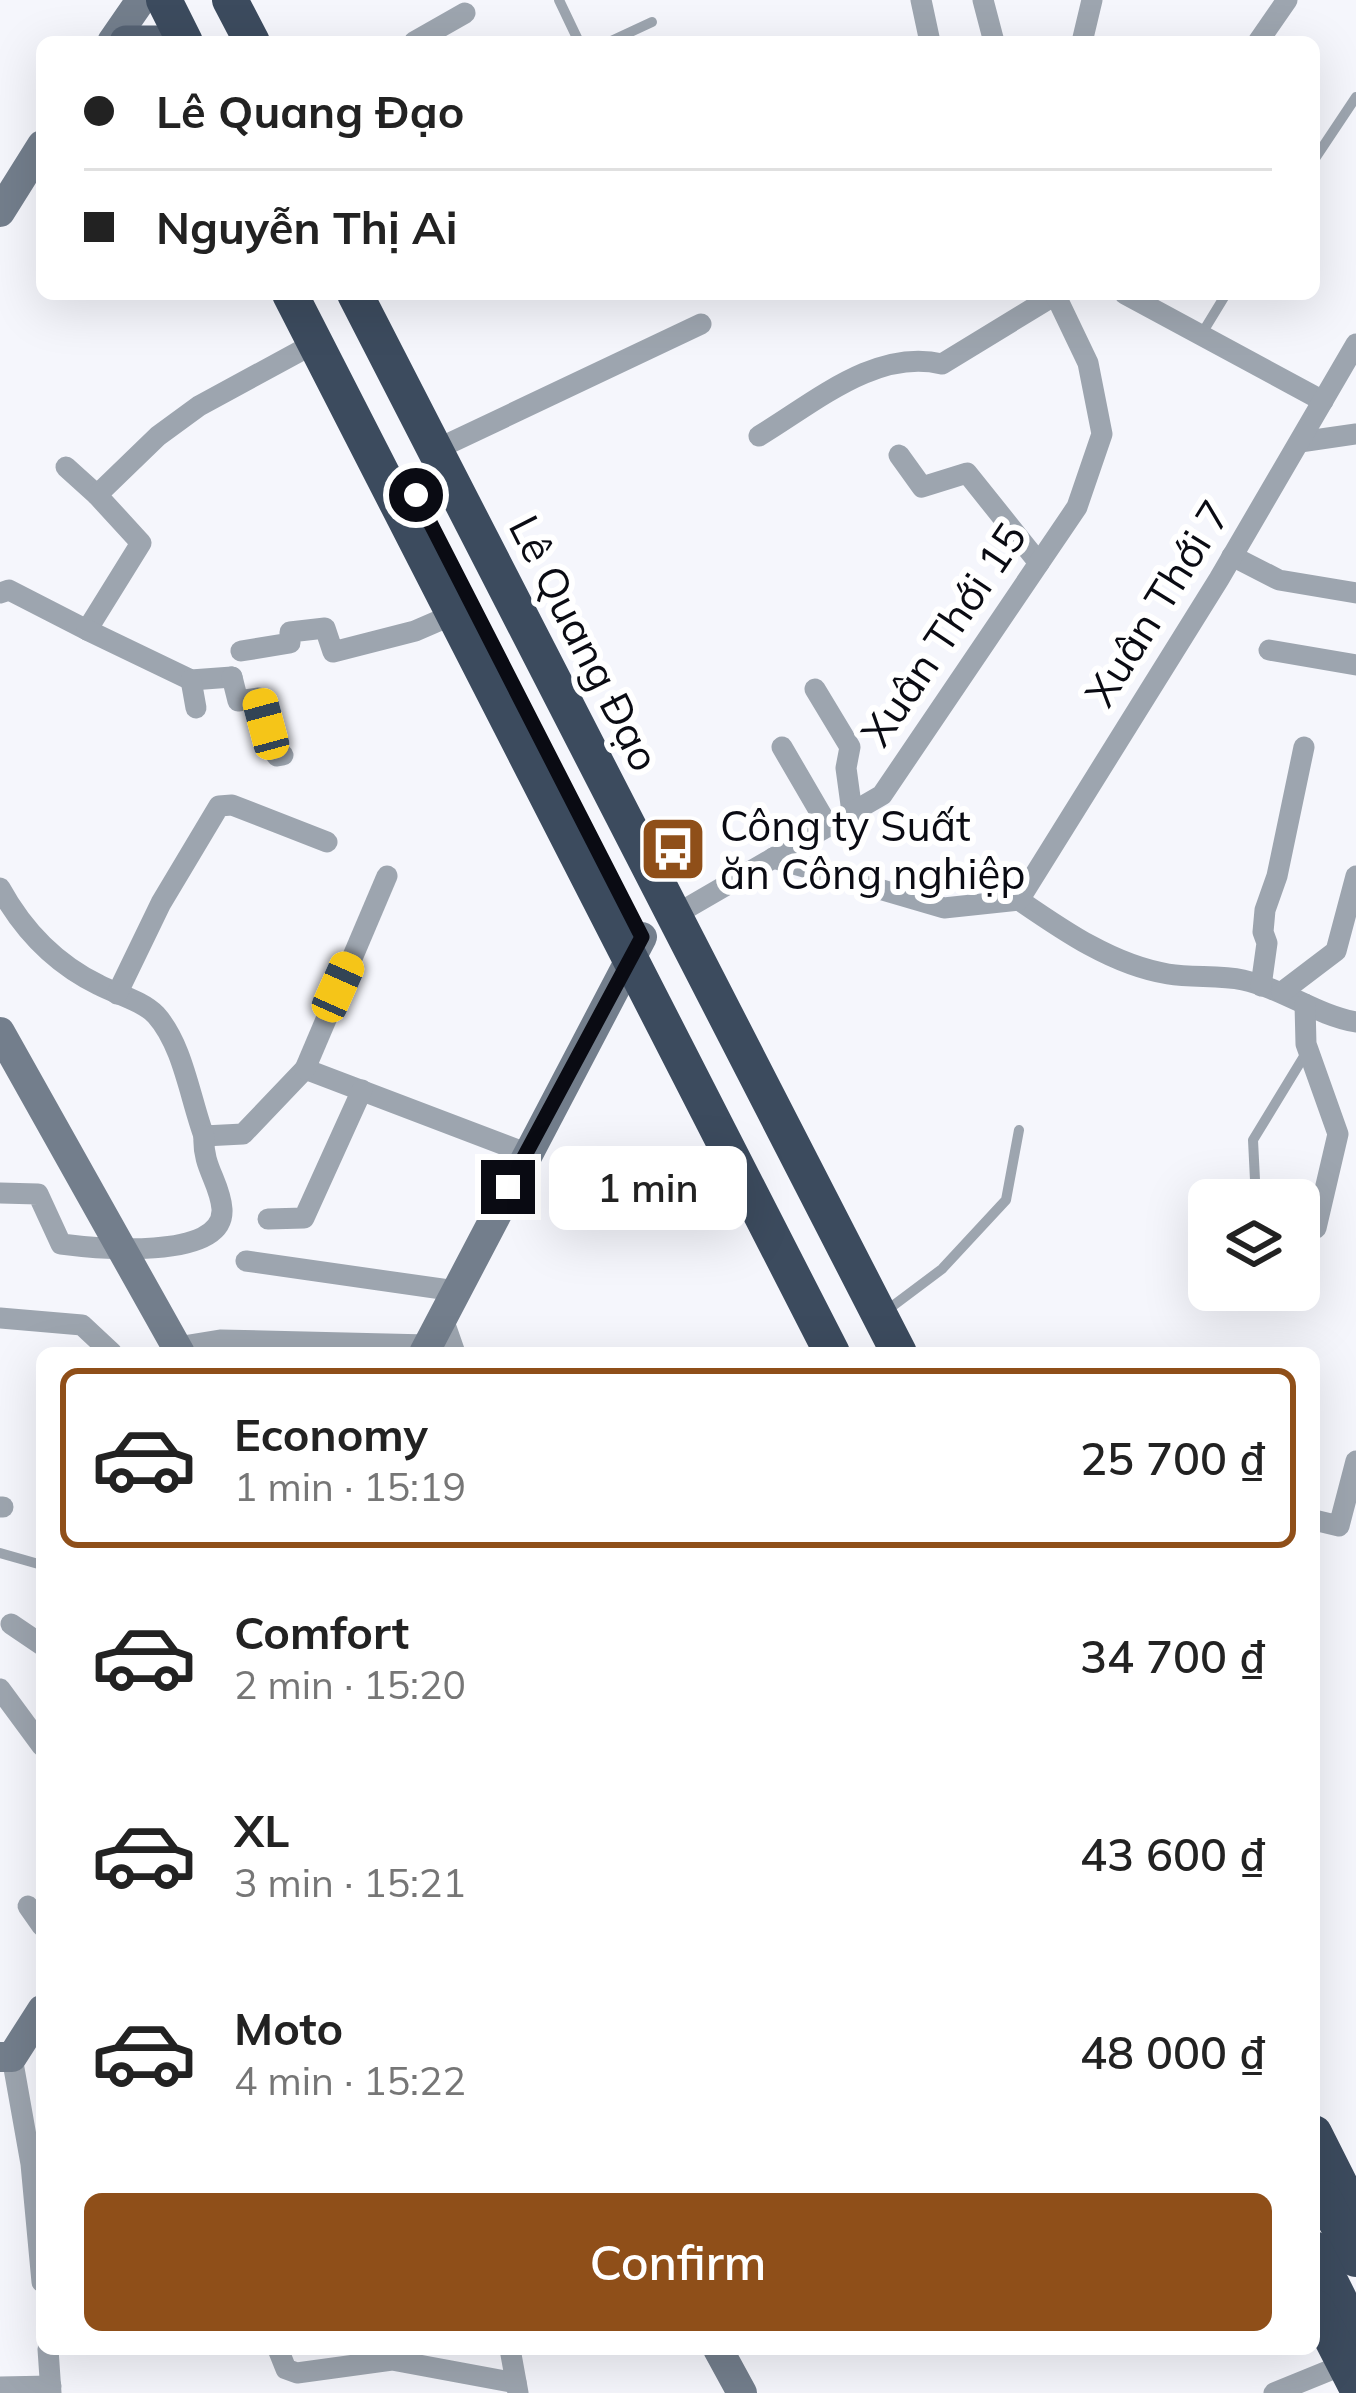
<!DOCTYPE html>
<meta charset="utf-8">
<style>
:root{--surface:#fff;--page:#f6f6f6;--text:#222;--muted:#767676;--line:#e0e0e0;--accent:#8f4f19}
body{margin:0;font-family:Mulish,sans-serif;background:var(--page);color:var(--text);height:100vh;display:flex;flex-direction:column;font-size:45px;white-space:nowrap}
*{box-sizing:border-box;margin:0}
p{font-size:39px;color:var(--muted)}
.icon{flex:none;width:66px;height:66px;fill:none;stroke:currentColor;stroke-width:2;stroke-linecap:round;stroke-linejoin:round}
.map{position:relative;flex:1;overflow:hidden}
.drawer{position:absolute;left:36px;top:1347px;width:1284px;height:1008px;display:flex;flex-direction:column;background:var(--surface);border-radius:18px;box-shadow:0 12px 48px #0002}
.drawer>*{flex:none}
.top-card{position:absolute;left:36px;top:36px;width:1284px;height:264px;border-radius:18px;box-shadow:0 12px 48px #0002;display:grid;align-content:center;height:264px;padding:0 48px;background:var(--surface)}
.buttons{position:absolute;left:1188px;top:1179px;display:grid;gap:24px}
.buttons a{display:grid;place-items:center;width:132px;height:132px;border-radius:18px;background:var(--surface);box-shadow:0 12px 48px #0002;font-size:60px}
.end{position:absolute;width:54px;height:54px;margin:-27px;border:15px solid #0a0b13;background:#fff;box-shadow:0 0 0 6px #fff}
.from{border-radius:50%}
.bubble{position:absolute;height:84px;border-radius:18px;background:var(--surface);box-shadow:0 12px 48px #0002;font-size:39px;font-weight:600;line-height:84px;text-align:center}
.car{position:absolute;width:36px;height:72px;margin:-36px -18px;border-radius:15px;box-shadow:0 0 9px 3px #0007;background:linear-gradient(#f5c518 24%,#345 0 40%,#f5c518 0 76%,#345 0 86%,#f5c518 0)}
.top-card b{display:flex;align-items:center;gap:42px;height:114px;font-size:45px}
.top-card b+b{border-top:3px solid var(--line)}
.top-card i{width:30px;height:30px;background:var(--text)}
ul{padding:21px 0 0;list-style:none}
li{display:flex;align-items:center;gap:36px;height:180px;margin:0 24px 18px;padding:0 24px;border:6px solid transparent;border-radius:18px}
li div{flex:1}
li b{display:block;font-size:45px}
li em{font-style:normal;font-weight:600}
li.on{border-color:var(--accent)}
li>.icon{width:108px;height:108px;stroke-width:1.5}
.button{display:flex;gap:24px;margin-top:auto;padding:24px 48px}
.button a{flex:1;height:138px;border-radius:18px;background:var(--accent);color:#fff;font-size:48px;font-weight:600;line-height:138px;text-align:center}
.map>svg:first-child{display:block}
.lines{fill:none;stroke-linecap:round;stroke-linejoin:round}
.lane{stroke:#9da5af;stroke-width:10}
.street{stroke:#9da5af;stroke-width:21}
.secondary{stroke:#737e8c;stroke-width:30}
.primary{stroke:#556273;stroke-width:33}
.highway{stroke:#3c4b5e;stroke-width:36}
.route{stroke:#0a0b13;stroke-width:15}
.labels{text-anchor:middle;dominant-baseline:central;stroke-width:12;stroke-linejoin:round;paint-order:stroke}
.street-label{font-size:42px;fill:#0a0b13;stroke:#fff}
.poi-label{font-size:42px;fill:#0a0b13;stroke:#fff;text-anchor:start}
</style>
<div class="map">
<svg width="1356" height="2393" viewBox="0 0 1356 2393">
<rect width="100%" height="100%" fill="#f5f6fc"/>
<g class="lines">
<!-- lane -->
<g class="lane">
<polyline points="559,0 579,42"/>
<polyline points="609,42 652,22"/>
<polyline points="1314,160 1356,97"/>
<polyline points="1201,335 1226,294"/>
<polyline points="1256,1200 1253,1140 1306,1053"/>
<polyline points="894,1305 942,1269 1006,1200 1019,1130"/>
<polyline points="0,1553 42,1565"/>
</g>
<!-- street -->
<g class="street">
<polyline points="921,0 930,42"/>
<polyline points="983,0 994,42"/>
<polyline points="414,42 465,13"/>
<polyline points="1082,42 1092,0"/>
<polyline points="1258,42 1287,0"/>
<polyline points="1125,294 1323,401"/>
<path d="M759 436C814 403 876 348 942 364L1055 295"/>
<polyline points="452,442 701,324"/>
<polyline points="1300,442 1356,434"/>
<polyline points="899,455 922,487 967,473 1039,563"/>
<polyline points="66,467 97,495"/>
<polyline points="1232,556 1279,580 1356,593"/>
<polyline points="0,593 9,590 87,630 141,543 97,495 158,436 199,406 315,343"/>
<polyline points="87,630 191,680 232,677"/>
<polyline points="1269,650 1356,665"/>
<polyline points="241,651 290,643 290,632 325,628 333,652 415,631 452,615"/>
<polyline points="232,677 238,701 259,698 272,749 277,756 283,755"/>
<polyline points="191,680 196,708"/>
<polyline points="815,689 850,747 846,768 852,812"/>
<polyline points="782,747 828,826"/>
<path d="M773 858 944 908 1019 900C1064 931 1113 965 1168 974 1193 978 1219 975 1243 980 1284 989 1316 1015 1356 1022"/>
<path d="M0 888C23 930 56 964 99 985 116 994 143 1001 156 1015 183 1045 190 1098 204 1136L243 1134 305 1069 526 1153"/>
<polyline points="1019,900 1219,579 1356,344"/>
<polyline points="675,915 882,795 1077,507 1102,434 1088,363 1055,294"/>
<polyline points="1261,986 1267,943 1263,932 1265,910 1277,876 1304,747"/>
<polyline points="1282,992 1336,951 1356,876"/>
<polyline points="117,994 161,903 219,806 232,805 327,842"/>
<polyline points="1305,1004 1306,1044 1338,1134 1316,1228"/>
<polyline points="305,1069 387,876"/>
<path d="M0 1193 38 1194 61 1244C92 1248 225 1262 222 1209 220 1182 202 1167 204 1136"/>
<polyline points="268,1219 304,1218 362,1090"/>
<polyline points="246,1261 456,1291"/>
<polyline points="442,1316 455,1353"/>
<polyline points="0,1318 82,1325 112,1353"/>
<polyline points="177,1347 220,1340 428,1345"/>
<polyline points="0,1507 3,1507"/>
<polyline points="1314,1520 1339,1526 1356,1461"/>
<polyline points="11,1624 42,1645"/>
<polyline points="0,1689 42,1746"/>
<polyline points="28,1906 42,1926"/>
<polyline points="12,2057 31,2164 42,2282"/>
<polyline points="48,2349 51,2393"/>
<polyline points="278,2349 286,2369 297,2373 392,2360 516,2383"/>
<polyline points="510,2349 518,2393"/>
<polyline points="0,2387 51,2386"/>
<polyline points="1274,2393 1355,2360"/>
</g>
<!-- secondary -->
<g class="secondary">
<polyline points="112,42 141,0"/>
<polyline points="0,212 42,145"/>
<polyline points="0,1032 180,1353"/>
<polyline points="424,1353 642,937"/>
<polyline points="0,2057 12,2057 42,2010"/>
<polyline points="718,2349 742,2393"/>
</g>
<!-- primary -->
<polyline class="primary" points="126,42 160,42"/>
<!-- highway -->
<g class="highway">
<polyline points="164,0 185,42"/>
<polyline points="230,0 252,42"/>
<polyline points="290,294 832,1353"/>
<polyline points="355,294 899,1353"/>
<polyline points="1314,2133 1356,2216"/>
<polyline points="1324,2199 1356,2259"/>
<polyline points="1314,2249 1356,2333"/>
<polyline points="1316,2308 1356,2386"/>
</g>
</g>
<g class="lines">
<!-- route -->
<polyline class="route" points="416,495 642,937 508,1187"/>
</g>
<!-- icons -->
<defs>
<symbol id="bus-square" viewBox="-11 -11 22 22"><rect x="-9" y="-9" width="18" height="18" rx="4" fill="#8f4f19" stroke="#fff"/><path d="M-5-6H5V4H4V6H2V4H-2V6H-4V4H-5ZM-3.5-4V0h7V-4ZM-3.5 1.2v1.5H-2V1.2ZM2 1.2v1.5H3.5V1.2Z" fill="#fff"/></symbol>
</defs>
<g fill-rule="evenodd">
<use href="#bus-square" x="635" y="811" width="76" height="76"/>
</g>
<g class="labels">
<!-- street labels -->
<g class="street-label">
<text transform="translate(1157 603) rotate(-58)">Xuân Thới 7</text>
<text transform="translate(943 634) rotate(-56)">Xuân Thới 15</text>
<text transform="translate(585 643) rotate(63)">Lê Quang Đạo</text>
</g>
<!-- poi labels -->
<g class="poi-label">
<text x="720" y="825">Công ty Suất<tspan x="720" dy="48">ăn Công nghiệp</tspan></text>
</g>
</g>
</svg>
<div class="buttons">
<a><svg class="icon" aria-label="layers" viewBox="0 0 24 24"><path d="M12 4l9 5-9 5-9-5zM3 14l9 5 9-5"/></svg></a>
</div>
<i class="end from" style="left:416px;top:495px"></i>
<i class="end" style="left:508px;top:1187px"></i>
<div class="bubble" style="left:549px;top:1146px;width:198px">1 min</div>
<i class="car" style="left:266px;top:724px;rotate:345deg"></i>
<i class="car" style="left:338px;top:987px;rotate:24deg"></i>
<div class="top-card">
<b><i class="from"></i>Lê Quang Đạo</b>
<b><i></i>Nguyễn Thị Ai</b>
</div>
<section class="drawer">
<ul>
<li class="on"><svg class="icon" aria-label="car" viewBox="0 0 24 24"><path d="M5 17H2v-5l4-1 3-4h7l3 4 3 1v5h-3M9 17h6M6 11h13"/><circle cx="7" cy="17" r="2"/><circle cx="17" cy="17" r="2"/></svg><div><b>Economy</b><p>1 min · 15:19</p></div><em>25 700 ₫</em></li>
<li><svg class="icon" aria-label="car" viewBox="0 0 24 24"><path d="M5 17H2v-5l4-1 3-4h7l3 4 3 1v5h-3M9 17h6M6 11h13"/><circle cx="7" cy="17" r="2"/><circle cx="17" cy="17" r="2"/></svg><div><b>Comfort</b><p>2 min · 15:20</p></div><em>34 700 ₫</em></li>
<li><svg class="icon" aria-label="car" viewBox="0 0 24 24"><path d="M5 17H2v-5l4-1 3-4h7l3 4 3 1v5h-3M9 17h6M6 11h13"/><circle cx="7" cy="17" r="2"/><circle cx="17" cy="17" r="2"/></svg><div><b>XL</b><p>3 min · 15:21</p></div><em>43 600 ₫</em></li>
<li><svg class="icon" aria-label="car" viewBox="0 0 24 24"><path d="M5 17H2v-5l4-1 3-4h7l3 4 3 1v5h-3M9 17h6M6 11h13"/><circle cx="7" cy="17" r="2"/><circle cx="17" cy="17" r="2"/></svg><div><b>Moto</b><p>4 min · 15:22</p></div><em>48 000 ₫</em></li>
</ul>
<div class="button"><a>Confirm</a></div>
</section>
</div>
